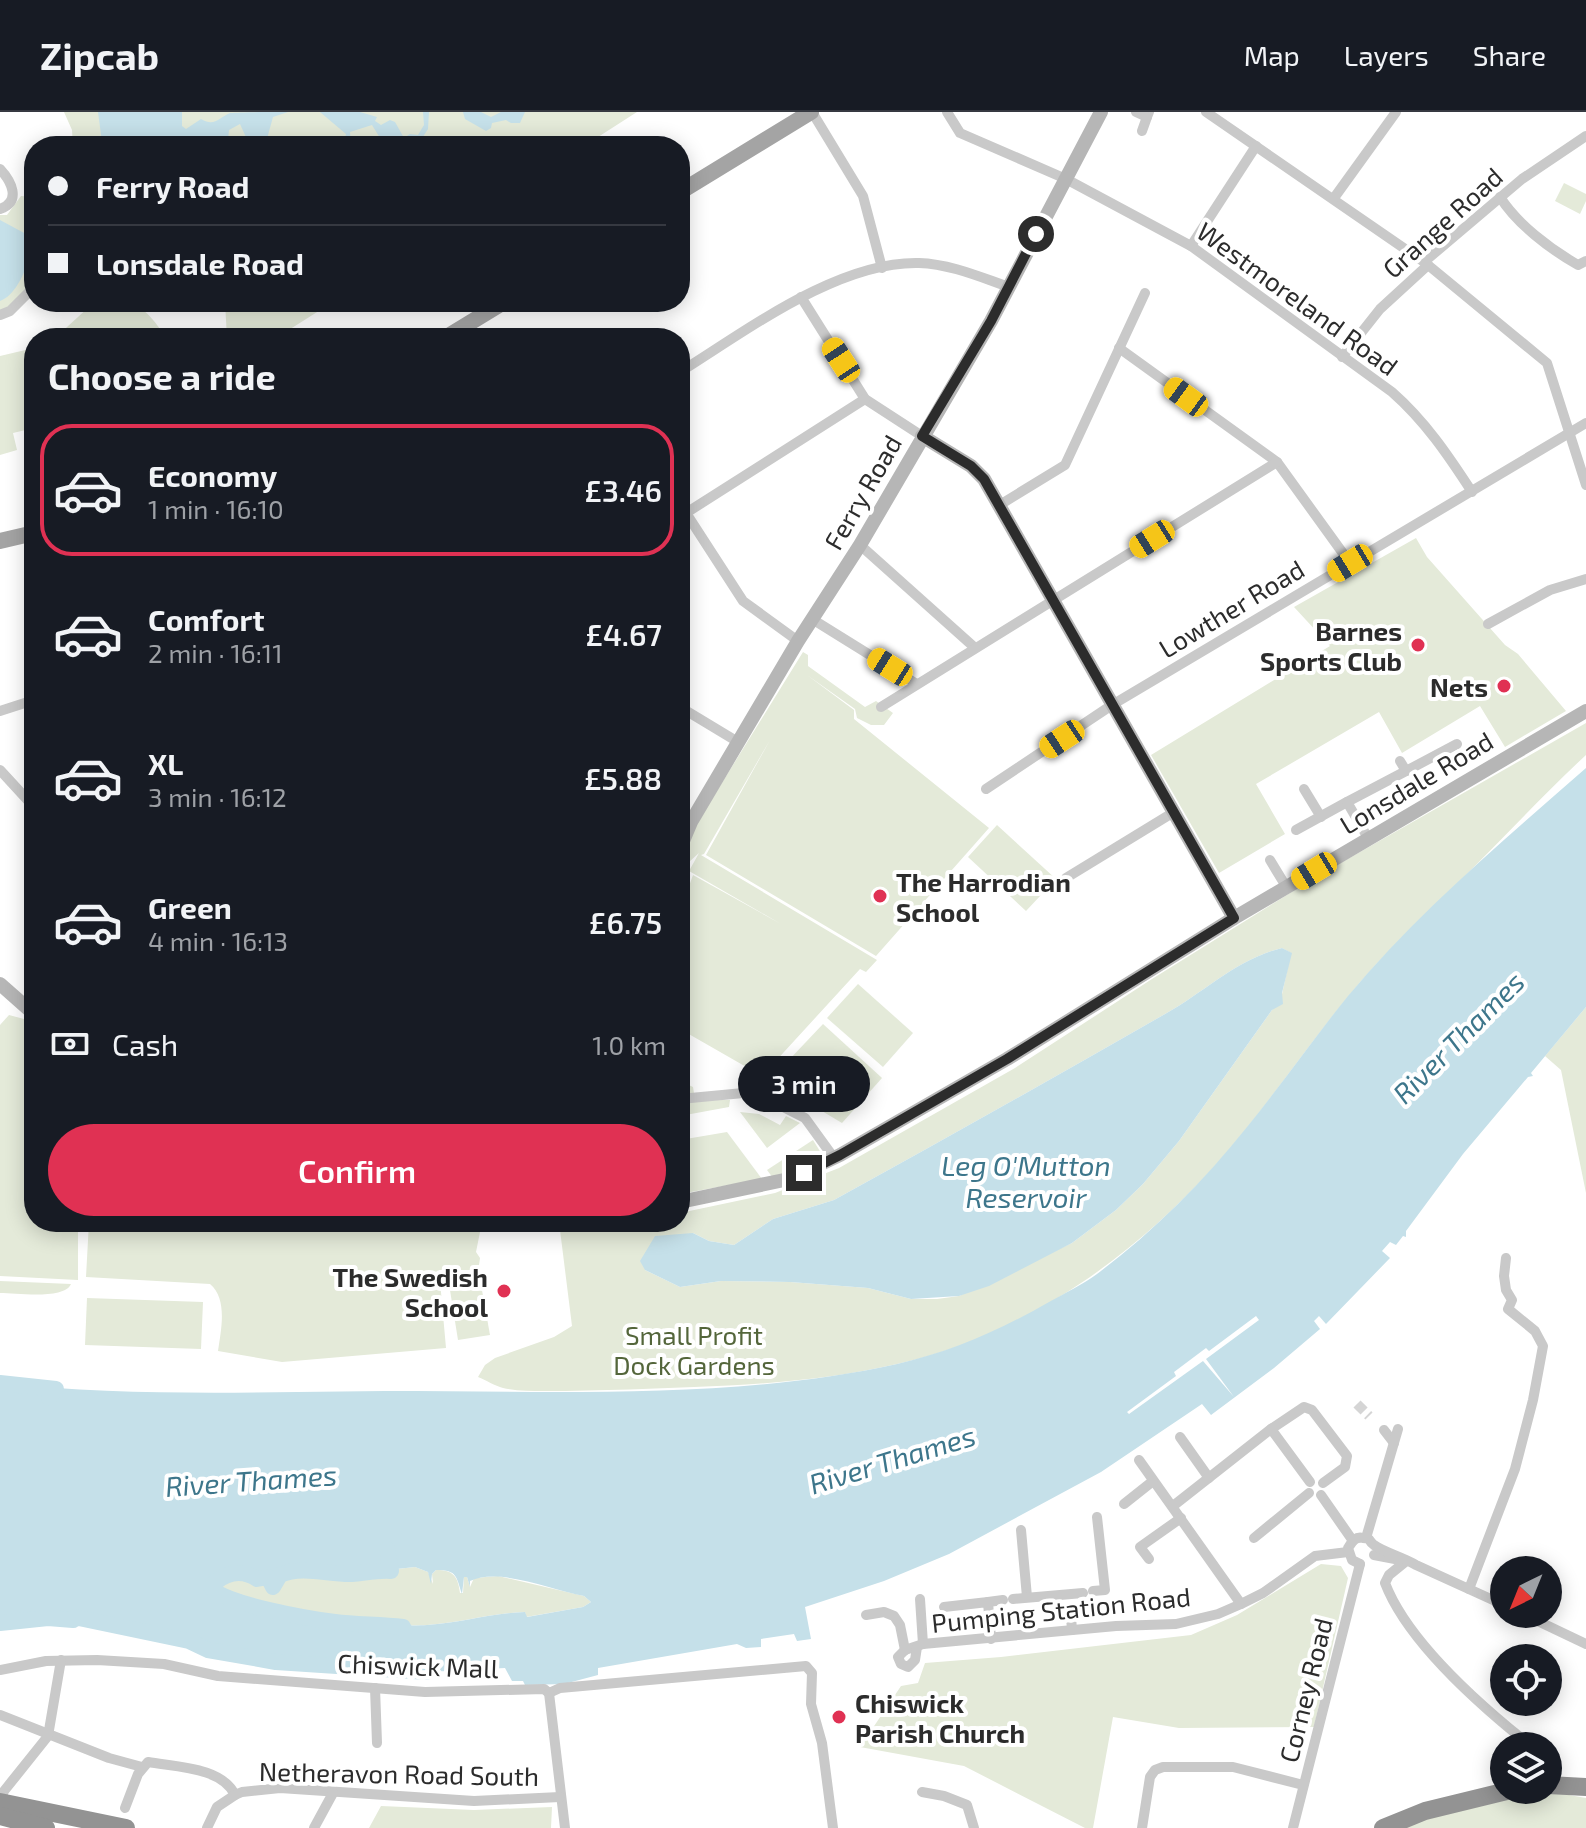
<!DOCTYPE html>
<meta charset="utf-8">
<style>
:root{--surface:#171b24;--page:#242831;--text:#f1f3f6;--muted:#9ea1a6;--line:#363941;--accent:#e03153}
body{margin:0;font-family:"Exo 2",sans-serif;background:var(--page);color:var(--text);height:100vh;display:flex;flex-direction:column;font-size:30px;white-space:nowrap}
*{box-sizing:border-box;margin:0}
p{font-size:26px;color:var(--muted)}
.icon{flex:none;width:44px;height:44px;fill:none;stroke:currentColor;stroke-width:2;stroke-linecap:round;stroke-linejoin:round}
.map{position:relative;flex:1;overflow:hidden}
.panel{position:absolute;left:24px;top:216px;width:666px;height:904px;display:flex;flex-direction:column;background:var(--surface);border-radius:32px;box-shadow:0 4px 20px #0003}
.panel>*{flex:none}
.banner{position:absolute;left:24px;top:24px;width:666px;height:176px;border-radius:32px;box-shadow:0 4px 20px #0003;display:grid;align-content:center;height:176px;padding:0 24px;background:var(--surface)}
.needle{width:52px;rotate:223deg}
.fabs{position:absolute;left:1490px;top:1444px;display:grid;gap:16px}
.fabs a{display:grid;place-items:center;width:72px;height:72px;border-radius:50%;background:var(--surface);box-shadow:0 4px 20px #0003;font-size:40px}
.end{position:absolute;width:36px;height:36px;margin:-18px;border:10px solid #2c2c2c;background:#fff;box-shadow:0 0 0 4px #fff}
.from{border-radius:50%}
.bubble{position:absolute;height:56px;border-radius:28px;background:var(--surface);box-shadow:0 4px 20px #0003;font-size:26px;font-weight:600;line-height:56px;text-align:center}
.car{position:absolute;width:24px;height:48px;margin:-24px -12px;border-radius:10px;box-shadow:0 0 6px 2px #0007;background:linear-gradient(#f5c518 24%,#345 0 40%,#f5c518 0 76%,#345 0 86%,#f5c518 0)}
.banner b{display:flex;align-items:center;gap:28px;height:76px;font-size:30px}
.banner b+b{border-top:2px solid var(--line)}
.banner i{width:20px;height:20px;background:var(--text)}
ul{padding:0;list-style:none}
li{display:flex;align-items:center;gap:24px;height:132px;margin:0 16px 12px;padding:0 8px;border:4px solid transparent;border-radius:32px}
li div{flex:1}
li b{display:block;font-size:30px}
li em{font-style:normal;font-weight:600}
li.on{border-color:var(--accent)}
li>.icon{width:72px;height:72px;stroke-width:1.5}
h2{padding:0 24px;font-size:36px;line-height:96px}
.pay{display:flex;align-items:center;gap:20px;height:88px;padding:0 24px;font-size:30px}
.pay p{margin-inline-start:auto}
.cta{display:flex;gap:16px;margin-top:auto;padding:16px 24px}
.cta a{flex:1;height:92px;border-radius:48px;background:var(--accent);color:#fff;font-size:32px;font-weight:600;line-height:92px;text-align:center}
header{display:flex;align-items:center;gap:48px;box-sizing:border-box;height:112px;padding:0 40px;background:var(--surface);border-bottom:2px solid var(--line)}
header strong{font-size:38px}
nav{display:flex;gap:44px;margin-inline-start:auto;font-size:28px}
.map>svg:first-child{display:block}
.green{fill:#e4ead9;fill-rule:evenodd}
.water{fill:#c5e0e9;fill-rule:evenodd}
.pier{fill:#fff}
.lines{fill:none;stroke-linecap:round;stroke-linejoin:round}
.river{stroke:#c5e0e9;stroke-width:16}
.street-tunnel{stroke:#d5d5d5;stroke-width:10;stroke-dasharray:10 5;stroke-linecap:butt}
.street{stroke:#c9c9c9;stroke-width:10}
.secondary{stroke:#b6b6b6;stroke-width:14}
.primary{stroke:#a4a4a4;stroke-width:16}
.highway{stroke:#939393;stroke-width:18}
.route{stroke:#2c2c2c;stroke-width:10}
.poi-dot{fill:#e03153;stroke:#fff;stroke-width:3}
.labels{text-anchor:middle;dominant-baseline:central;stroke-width:8;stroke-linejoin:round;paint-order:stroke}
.street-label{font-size:26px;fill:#2c2c2c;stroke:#fff}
.poi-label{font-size:26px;font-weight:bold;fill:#2c2c2c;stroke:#fff;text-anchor:end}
.park-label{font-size:26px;fill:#54663b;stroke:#fff}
.water-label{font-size:28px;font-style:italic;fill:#3d768b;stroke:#fff}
</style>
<header>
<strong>Zipcab</strong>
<nav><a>Map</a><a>Layers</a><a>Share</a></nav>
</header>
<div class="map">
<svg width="1586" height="1716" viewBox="0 0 1586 1716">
<rect width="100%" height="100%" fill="#fff"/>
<!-- green -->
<g class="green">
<polygon points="64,0 637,0 584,34 73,34 72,18"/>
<polygon points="1564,71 1586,82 1586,89 1580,102 1555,89"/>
<polygon points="21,84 34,85 34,171 8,197 0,199 0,103 7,103"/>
<path d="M100 190C138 190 145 194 166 226H55L90 194Z"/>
<polygon points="225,190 333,190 276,226 227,226"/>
<polygon points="34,236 34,316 13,321 17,338 0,343 0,244"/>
<polygon points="1416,426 1427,445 1505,533 1518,542 1566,599 1505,635 1480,594 1402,641 1379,600 1256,672 1285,722 1219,761 1151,643 1330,534 1294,495"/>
<polygon points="803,540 808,543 808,554 865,595 876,589 893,601 884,613 871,613 857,606 855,597 807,563 854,598 854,607 989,716 876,844 706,743 770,628 704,742 701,743 877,848 866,860 860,857 762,964 680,917 680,799 693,763 781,812 689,759 699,741 689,750 683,745 689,724"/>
<path d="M1586 611V643C1546 680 1509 720 1470 759 1428 800 1384 840 1347 886 1301 942 1261 1003 1212 1057 1128 1149 1020 1225 897 1252 832 1267 761 1273 694 1275 651 1277 608 1278 565 1279 545 1279 523 1280 503 1276 495 1274 486 1268 478 1265L485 1253 495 1246 554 1225 572 1214 559 1110H680V1101L775 1081 839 1056 1015 956 1152 867 1311 768ZM1282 836 1291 841 1282 882 1272 898 1179 1029 1143 1072 1116 1098 1072 1131 959 1184 937 1187H911L868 1176 790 1170 721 1169 680 1175 645 1158 693 1121 709 1129 734 1133 773 1107 834 1088C945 1027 1055 965 1165 902 1205 880 1237 847 1282 836Z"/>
<polygon points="997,713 1056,767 1026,799 968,745"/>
<polygon points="858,872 913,921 883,955 827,906"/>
<polygon points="1586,895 1586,1081 1561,958 1545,944"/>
<polygon points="9,903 24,907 34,915 34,1110 78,1110 78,1168 0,1164 0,913"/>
<polygon points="823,912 882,966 842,1011 770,968"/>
<polygon points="680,969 693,975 695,988 730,988 729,995 680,1004"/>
<polygon points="740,1000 759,1002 780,1013 786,1004 800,1011 767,1036"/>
<polygon points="727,1020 762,1067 680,1082 680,1028"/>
<polygon points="813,1028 823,1044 822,1047 773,1066 767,1058"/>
<path d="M89 1110H482L476 1140 480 1146 479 1153 472 1158H439L446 1236 282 1250 218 1239C221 1218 228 1187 210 1172L86 1165Z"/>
<polygon points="480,1167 490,1223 458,1228 449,1172"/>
<path d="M0 1169 71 1172C64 1188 17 1181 0 1181Z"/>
<polygon points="87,1186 203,1190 201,1237 85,1233"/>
<polygon points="1321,1452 1341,1454 1348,1466 1314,1615 1179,1616 1113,1605 1093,1716 1085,1716 964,1654 860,1635 901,1574 918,1571 925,1551 1001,1545 1191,1523 1237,1503"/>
<path d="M415 1455 428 1460 433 1472 432 1462 436 1458C454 1458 458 1465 460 1481H463L464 1465H467L470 1475 474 1466 498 1464 584 1484 591 1490 583 1495 526 1505 525 1500C492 1501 459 1511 427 1513 391 1516 229 1503 211 1475 223 1461 241 1456 257 1467L265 1465 271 1467V1475L280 1463 292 1459 351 1462Z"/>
<polygon points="1558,1681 1586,1686 1586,1716 1398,1716 1493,1685"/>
<polygon points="381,1694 474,1698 552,1695 551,1716 369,1716"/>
</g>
<!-- water -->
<g class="water">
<path d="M98 0H182V14L186 17 201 7C215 15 218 6 230 1 242 0 274 0 288 0L273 5 265 34H250L240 12 229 18 228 28 231 34H106L102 30Z"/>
<polygon points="320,0 360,0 377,5 375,9 381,13 390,8 395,10 404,26 410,22 418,23 424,13 423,0 429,0 428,17 417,34 385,34 372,13 350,20 351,34 343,34 346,22"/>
<polygon points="463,0 481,0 491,5 501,0 525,0 520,11 511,11 506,8 492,11 491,16 486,19 465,7"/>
<path d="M0 108 26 122 34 115C34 137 22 181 0 189Z"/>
<path d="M1586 656V895L1531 961 1533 964 1528 965 1463 1042 1406 1119V1125L1403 1124 1396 1133 1390 1130 1382 1139 1390 1146 1326 1212 1319 1204 1314 1209 1320 1217 1274 1256 1211 1303 1202 1292 1101 1360 949 1442 884 1469 805 1495 811 1527 797 1529 794 1522 761 1527V1535L746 1536 737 1532 598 1556V1563L564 1572 525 1573 523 1569H512L505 1556 428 1560 276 1550 208 1538 189 1529 75 1505 73 1508 48 1506 0 1511V1271C127 1285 257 1280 385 1279 550 1279 736 1288 897 1252 951 1240 1002 1217 1049 1190 1065 1181 1082 1173 1097 1162 1153 1120 1203 1070 1247 1015 1282 972 1313 927 1348 884 1418 800 1504 728 1586 656ZM415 1455 428 1460 431 1472 432 1462 436 1458C458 1458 456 1465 462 1482L464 1465H467L470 1475V1469C500 1455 551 1478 584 1484L591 1490 583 1495 527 1505 525 1500C492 1501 460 1511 427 1513 391 1516 229 1504 212 1475 223 1461 241 1456 257 1467L268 1466 273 1475 280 1463 292 1459 351 1462Z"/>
<path d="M1282 836 1292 841 1282 881 1283 892 1272 898 1179 1029 1143 1072 1116 1098 1072 1131 989 1174 959 1184 911 1187 868 1176 790 1170 721 1169 680 1175 645 1158 640 1149 655 1124 693 1121 709 1129 734 1133 773 1107 834 1088C945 1027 1055 965 1165 902 1205 880 1237 847 1282 836Z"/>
</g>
<!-- pier -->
<polygon class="pier" points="1256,1204 1259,1208 1206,1247 1234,1285 1203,1249 1129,1302 1127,1300 1176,1264 1174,1260 1206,1236 1209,1239"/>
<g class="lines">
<!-- river -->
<g class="river">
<polyline points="0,1271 56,1277 49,1286"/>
<path d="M387 1437 391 1459C377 1458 365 1461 352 1462 329 1463 303 1453 280 1463L273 1475 268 1465 257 1467C241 1456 223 1461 211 1475 222 1492 311 1507 335 1510 357 1513 380 1512 403 1515L410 1528"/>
<polyline points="0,1511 48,1506 73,1508 74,1505 189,1529 208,1538 276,1550 428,1560 425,1555"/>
</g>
<!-- street-tunnel -->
<polyline class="street-tunnel" points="1357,1292 1369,1304"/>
<!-- street -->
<g class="street">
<polyline points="812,0 863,84 882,156"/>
<path d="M947 0 960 21 1066 67 1191 134 1392 280C1425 309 1448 343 1472 380"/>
<polyline points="1136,0 1147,5 1149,0"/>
<polyline points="1206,0 1424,150"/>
<polyline points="1142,19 1147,5"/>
<path d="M0 57C11 69 22 89 0 97"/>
<path d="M1500 85C1517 112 1550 137 1578 153L1586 149"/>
<polyline points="1334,86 1396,0"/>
<polyline points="1191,134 1256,34"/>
<polyline points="1428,153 1547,251 1586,373"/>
<polyline points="801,185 865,287 922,324"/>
<polyline points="0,203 10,199 34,175"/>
<polyline points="1119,236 1277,350 1350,451"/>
<polyline points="1342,245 1380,197 1428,153 1424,150 1522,67 1586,24"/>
<path d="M680 260C746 219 838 149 919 151 950 152 980 165 1009 175"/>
<polyline points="998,394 1065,353 1145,181"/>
<polyline points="860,433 974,535"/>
<polyline points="812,507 915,571"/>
<polyline points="1488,512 1550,478 1586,467"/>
<polyline points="798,529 743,489 686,401 865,287"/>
<polyline points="680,595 738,630"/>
<polyline points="881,595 1277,350"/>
<polyline points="0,599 34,588"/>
<polyline points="0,658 34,695"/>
<polyline points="1406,659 1457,632"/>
<polyline points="986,677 1112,593 1586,311"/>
<polyline points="1304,677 1321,705"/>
<polyline points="1296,718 1347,690"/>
<polyline points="1368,726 1347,690 1406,659 1400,649"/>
<polyline points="1270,748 1287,776"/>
<polyline points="1066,766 1174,700"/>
<polyline points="680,987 754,980 805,1006 834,1046"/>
<polyline points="1271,1317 1310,1370"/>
<polyline points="1384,1318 1394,1331"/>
<polyline points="1180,1325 1209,1366"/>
<polyline points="1139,1348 1241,1492"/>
<polyline points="1321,1383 1353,1429"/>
<polyline points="1124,1392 1153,1369"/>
<polyline points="1173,1394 1271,1317 1304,1295 1312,1298 1347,1344 1345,1355 1323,1371"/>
<polyline points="1021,1418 1027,1485"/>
<polyline points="1254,1426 1309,1381"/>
<polyline points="1366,1426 1398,1317"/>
<polyline points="1374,1443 1395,1447"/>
<polyline points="1149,1447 1140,1435 1181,1406"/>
<path d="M1405 1450 1389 1463 1385 1471C1408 1531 1482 1595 1531 1634"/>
<path d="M1360 1452 1352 1448 1348 1436C1352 1430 1355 1424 1363 1426 1373 1427 1367 1428 1374 1433 1383 1440 1403 1445 1416 1453L1504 1493"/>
<polyline points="1469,1477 1515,1357 1533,1288 1543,1234 1535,1219 1508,1197 1512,1188 1506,1178 1504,1164 1506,1146"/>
<polyline points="1093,1479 1105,1478 1097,1405"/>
<polyline points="920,1487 923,1532"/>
<polyline points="1013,1487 1083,1481"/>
<polyline points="988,1490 1003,1488"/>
<polyline points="944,1495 988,1490 989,1503"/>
<polyline points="1523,1502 1586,1532"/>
<polyline points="866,1503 884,1500 894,1504 900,1513 905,1538"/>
<polyline points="1071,1505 1072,1518"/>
<polyline points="990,1512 991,1527"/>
<polyline points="905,1538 923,1532 1116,1514 1176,1512 1218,1502 1241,1492 1263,1481 1315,1444 1348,1440"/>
<polyline points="905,1538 898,1545 901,1552 908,1555 915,1548 917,1535"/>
<polyline points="0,1558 46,1549 97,1548 164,1552 218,1564 425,1580 544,1577 549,1581"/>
<polyline points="375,1576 377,1631"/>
<polyline points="549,1581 560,1576 806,1554 812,1561 811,1592 822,1631 833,1716"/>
<polyline points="549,1581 565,1716"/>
<polyline points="0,1603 109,1646 142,1655"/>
<polyline points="1548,1647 1554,1658 1556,1672"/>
<polyline points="922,1680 944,1684 967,1693 974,1716"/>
<polyline points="0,1690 4,1679 48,1624 61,1548"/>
<path d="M125 1696 138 1662 148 1650C176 1655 222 1655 235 1683"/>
<polyline points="207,1716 217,1695 235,1683 242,1680 280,1676 474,1689 560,1685"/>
<polyline points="314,1716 333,1681"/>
<polyline points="1142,1716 1150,1665 1155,1658 1163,1655 1233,1655 1303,1673"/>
<polyline points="1293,1716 1360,1452"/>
</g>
<!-- secondary -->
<g class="secondary">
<polyline points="922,324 971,354 984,367 1234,806"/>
<polyline points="680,736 691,710 798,529 860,433 991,209 1101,0"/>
<polyline points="0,872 34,902"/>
<polyline points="680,1090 789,1067 840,1043 1007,947 1234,806 1586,599"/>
</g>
<!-- primary -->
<g class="primary">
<polyline points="680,80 811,0"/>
<polyline points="445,226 504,190"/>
<polyline points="0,429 34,421"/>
</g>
<!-- highway -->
<g class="highway">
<polyline points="1548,1673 1586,1675"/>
<polyline points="0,1690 126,1716"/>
<polyline points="0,1704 46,1716"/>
<polyline points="1383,1716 1425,1699 1511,1678"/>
</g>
</g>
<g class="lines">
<!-- route -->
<polyline class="route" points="804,1061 840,1043 1007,947 1234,806 984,367 971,354 922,324 991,209 1036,122"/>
</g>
<!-- markers -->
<g class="poi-dot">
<circle cx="1418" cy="533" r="8"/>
<circle cx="1504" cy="574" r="8"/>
<circle cx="880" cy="784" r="8"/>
<circle cx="504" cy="1179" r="8"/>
<circle cx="839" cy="1605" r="8"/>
</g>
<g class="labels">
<!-- street labels -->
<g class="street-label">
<text transform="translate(1442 110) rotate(-42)">Grange Road</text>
<text transform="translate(1298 186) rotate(36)">Westmoreland Road</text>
<text transform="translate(862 380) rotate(-60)">Ferry Road</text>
<text transform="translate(1231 496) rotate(-31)">Lowther Road</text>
<text transform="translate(1416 670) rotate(-31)">Lonsdale Road</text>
<text transform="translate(1061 1497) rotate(-6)">Pumping Station Road</text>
<text transform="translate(418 1553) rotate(2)">Chiswick Mall</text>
<text transform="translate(1305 1578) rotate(-76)">Corney Road</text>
<text transform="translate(399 1661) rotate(1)">Netheravon Road South</text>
</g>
<!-- poi labels -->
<g class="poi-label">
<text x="1402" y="518">Barnes<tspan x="1402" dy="30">Sports Club</tspan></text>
<text x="1488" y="574">Nets</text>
<text x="896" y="769" text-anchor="start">The Harrodian<tspan x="896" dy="30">School</tspan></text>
<text x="488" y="1164">The Swedish<tspan x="488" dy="30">School</tspan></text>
<text x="855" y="1590" text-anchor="start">Chiswick<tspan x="855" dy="30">Parish Church</tspan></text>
</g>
<!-- park labels -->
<g class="park-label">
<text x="694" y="1222">Small Profit<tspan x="694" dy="30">Dock Gardens</tspan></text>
</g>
<!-- water labels -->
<g class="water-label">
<text transform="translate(1458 925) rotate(-45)">River Thames</text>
<text x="1026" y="1053">Leg O'Mutton<tspan x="1026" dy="32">Reservoir</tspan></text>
<text transform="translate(892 1347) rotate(-17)">River Thames</text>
<text transform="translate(251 1368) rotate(-4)">River Thames</text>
</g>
</g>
</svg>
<div class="fabs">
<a><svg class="needle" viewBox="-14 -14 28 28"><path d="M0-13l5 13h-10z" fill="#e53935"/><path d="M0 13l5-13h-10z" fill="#9ea1a6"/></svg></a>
<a><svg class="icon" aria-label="locate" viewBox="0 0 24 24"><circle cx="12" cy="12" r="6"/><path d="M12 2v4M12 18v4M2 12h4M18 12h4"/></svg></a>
<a><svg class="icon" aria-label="layers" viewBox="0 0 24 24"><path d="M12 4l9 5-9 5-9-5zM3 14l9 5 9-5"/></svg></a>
</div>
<i class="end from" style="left:1036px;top:122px"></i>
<i class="end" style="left:804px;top:1061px"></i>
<div class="bubble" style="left:738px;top:944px;width:132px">3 min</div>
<i class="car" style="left:841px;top:248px;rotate:327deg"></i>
<i class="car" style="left:1186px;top:285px;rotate:306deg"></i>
<i class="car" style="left:1152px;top:427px;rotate:238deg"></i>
<i class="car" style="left:1350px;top:451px;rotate:239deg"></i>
<i class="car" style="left:890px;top:555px;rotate:302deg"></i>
<i class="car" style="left:1062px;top:627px;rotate:237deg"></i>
<i class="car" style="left:1314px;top:759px;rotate:239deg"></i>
<div class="banner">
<b><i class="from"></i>Ferry Road</b>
<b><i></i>Lonsdale Road</b>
</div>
<section class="panel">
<h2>Choose a ride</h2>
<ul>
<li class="on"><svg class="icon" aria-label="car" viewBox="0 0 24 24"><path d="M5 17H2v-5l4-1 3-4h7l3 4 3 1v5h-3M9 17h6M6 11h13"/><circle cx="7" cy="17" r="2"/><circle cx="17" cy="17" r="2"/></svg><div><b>Economy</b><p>1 min · 16:10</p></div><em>£3.46</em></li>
<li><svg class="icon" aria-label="car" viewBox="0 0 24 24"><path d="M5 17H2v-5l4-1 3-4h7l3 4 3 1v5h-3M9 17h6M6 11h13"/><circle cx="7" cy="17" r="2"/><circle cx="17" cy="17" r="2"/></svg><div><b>Comfort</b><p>2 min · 16:11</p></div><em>£4.67</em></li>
<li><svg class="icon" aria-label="car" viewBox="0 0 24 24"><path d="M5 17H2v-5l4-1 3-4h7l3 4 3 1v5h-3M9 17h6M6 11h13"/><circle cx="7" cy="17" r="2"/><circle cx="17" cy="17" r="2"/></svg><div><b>XL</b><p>3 min · 16:12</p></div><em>£5.88</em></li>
<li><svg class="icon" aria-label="car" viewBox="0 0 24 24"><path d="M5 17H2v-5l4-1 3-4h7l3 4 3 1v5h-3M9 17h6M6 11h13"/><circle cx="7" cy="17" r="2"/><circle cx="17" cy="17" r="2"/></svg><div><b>Green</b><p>4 min · 16:13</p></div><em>£6.75</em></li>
</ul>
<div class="pay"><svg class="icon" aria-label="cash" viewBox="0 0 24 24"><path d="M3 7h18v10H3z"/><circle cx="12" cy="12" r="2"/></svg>Cash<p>1.0 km</p></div>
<div class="cta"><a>Confirm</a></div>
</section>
</div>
